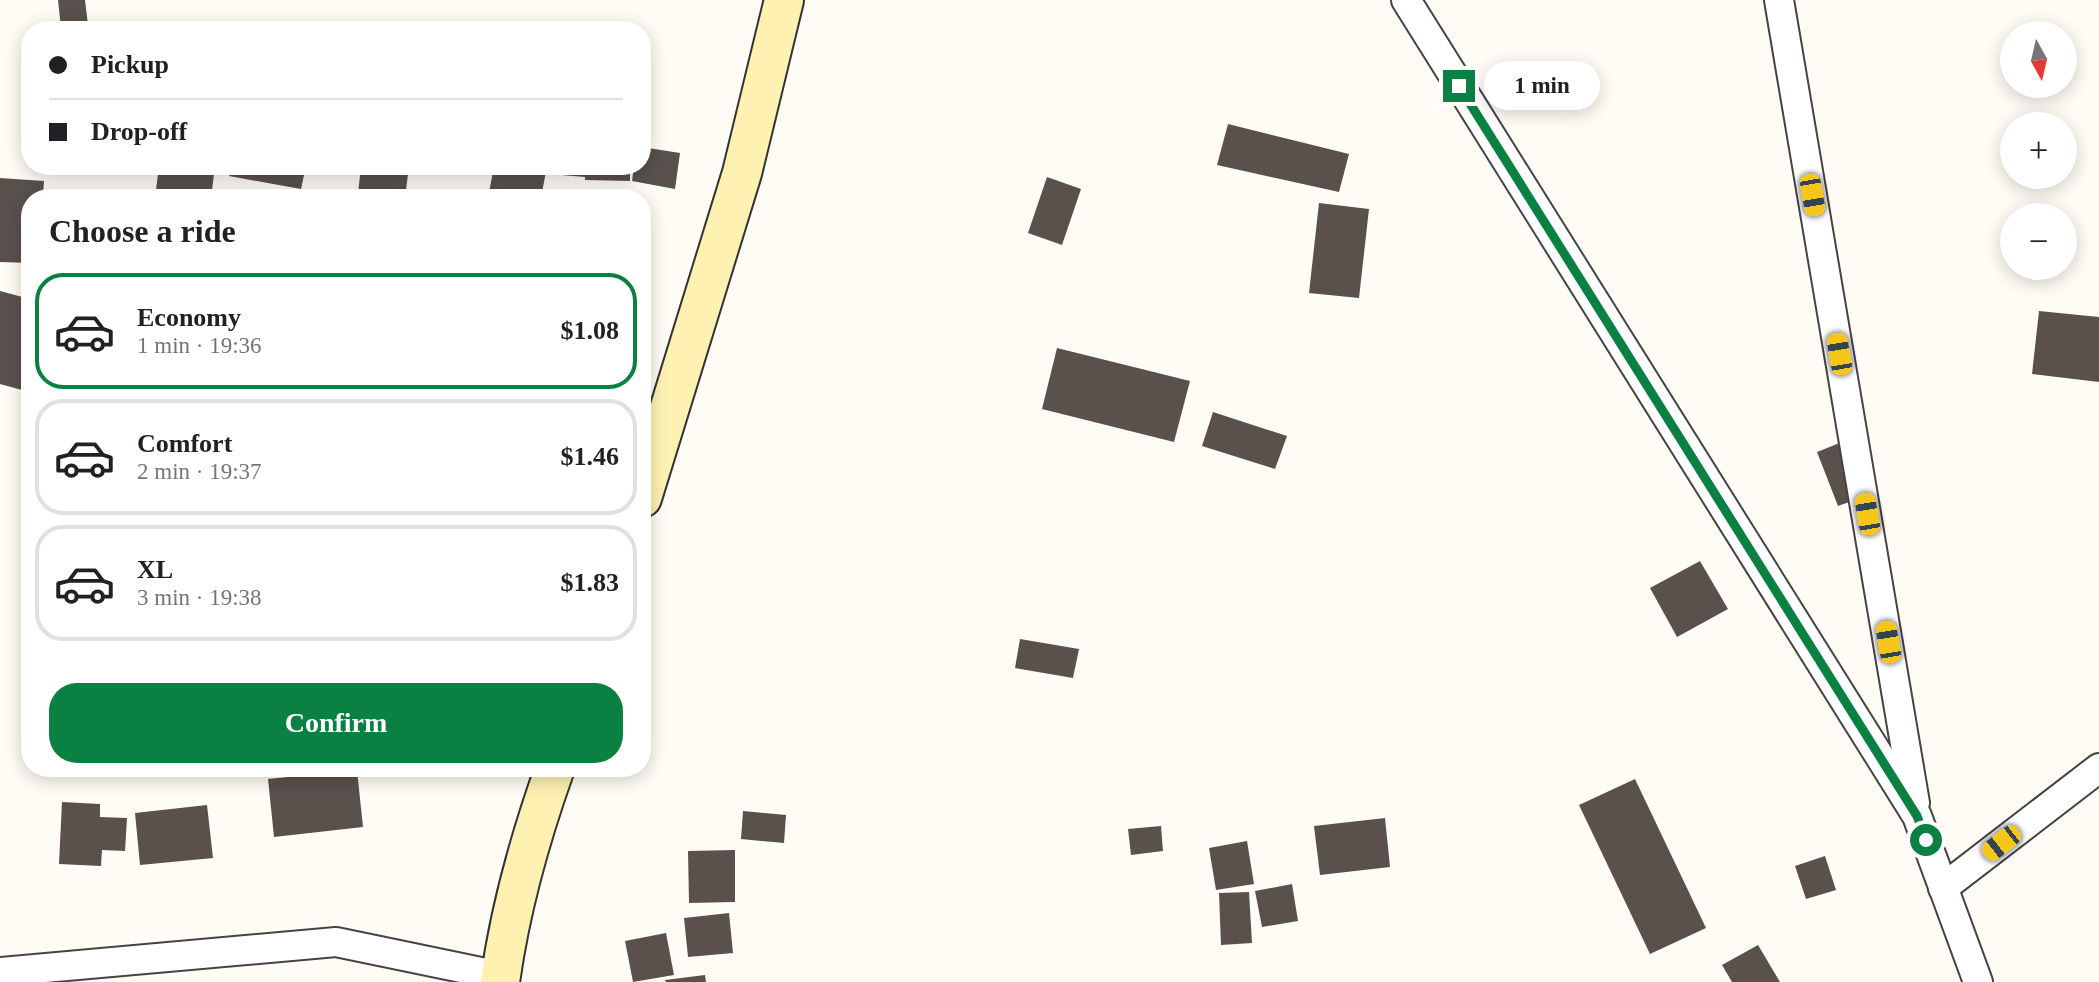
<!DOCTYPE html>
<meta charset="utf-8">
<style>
:root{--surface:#fff;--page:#f2f2f2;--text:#202124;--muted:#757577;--line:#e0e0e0;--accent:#0b8043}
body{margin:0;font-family:Georgia,serif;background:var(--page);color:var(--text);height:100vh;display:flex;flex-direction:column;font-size:26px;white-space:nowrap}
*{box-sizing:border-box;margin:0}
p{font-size:23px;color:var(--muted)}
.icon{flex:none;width:38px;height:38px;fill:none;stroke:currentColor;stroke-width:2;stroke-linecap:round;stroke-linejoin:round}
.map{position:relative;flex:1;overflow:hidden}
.details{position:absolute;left:21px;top:189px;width:630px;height:588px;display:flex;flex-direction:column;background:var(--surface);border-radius:28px;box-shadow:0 4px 18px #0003}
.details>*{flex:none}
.hud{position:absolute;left:21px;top:21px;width:630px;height:154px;border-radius:28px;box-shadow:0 4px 18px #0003;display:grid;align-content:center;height:154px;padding:0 28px;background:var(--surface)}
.needle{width:46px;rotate:172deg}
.buttons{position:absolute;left:2000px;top:21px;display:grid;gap:14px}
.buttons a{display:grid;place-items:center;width:77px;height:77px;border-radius:50%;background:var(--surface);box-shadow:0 4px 18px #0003;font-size:35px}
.end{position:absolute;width:32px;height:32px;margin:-16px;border:9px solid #0b8043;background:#fff;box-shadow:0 0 0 4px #fff}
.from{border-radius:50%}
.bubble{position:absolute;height:49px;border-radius:24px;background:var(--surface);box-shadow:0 4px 18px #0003;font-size:23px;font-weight:700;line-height:49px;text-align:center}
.car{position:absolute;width:21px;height:42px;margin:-21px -10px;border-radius:9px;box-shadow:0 0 5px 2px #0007;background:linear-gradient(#f5c518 24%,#345 0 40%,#f5c518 0 76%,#345 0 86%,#f5c518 0)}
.hud b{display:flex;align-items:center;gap:24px;height:66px;font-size:26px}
.hud b+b{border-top:2px solid var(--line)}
.hud i{width:18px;height:18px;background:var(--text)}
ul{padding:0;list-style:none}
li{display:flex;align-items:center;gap:21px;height:116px;margin:0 14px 10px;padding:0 14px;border:4px solid var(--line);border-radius:28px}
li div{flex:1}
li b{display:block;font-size:26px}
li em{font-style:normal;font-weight:700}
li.current{border-color:var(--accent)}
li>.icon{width:63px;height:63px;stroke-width:1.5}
h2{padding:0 28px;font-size:32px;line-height:84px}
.primary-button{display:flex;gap:14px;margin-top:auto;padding:14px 28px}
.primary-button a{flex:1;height:80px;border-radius:28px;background:var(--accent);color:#fff;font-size:28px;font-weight:700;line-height:80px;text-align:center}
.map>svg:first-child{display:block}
.building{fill:#5a514d}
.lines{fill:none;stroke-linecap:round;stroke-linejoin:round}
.street-casing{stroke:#444;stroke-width:32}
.secondary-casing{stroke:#333;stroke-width:42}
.street{stroke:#fff;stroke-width:28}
.secondary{stroke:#fef1b1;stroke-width:38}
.route{stroke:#0b8043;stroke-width:9}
</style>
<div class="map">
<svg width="2099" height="982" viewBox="0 0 2099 982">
<rect width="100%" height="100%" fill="#fffcf5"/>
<!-- building -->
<g class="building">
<polygon points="58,0 85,0 88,25 61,28"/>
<polygon points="1228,124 1349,154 1339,192 1217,165"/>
<polygon points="642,147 680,153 675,189 632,181 634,166 642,166"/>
<polygon points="159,166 215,166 211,198 156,190"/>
<polygon points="231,166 306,166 301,189 229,176"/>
<polygon points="361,166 409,166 405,198 358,194"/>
<polygon points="494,166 547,166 541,198 488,198"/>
<polygon points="561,166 630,166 630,181 585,180 585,177 561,175"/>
<polygon points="1047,177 1081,189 1062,245 1028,233"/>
<polygon points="0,178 44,181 43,198 30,198 30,263 0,262"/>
<polygon points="1319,203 1369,209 1359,298 1309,293"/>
<polygon points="0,291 30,299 30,362 22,390 0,384"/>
<polygon points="2039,311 2099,317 2099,382 2032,374"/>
<polygon points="1057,348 1190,381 1174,442 1042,409"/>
<polygon points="1213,412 1287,436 1275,469 1202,446"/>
<polygon points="1842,442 1863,497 1838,506 1817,452"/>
<polygon points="1700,561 1728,609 1677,637 1650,588"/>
<polygon points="1020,639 1079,649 1073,678 1015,668"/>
<polygon points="357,770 363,827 274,837 268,779"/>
<polygon points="1635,779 1706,928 1650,954 1579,805"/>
<polygon points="62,802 100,804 100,817 127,818 125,851 102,850 101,866 59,864"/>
<polygon points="207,805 213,858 140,865 135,813"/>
<polygon points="743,811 786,815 784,843 741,839"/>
<polygon points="1385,818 1390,867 1320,875 1314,826"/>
<polygon points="1161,826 1163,851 1131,855 1128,829"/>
<polygon points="1247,841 1254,884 1216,890 1209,848"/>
<polygon points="735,850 735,902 689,903 688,851"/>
<polygon points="1825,856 1836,890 1806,899 1795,866"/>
<polygon points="1292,884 1298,921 1262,927 1255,891"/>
<polygon points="1249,892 1252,943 1221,945 1219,893"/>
<polygon points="729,913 733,953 688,957 684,918"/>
<polygon points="666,933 674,975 633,982 625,941"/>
<polygon points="1758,945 1780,982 1732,982 1722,965"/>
<polygon points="705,975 706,982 666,982 665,980"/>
</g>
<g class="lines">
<defs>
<g id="street">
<polyline points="1406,0 1917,816 1978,982"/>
<polyline points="1779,0 1915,803"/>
<polyline points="1943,888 2099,768"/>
<polyline points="0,972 336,942 500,976"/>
</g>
<g id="secondary">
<polyline points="642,498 742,173 784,0"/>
<path d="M500 982C510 909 530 838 555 768"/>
</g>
</defs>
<!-- street casing -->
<use href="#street" class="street-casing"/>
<!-- secondary casing -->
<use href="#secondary" class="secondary-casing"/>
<!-- street -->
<use href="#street" class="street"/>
<!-- secondary -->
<use href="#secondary" class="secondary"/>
</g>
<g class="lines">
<!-- route -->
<polyline class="route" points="1459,86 1917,816 1926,840"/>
</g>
</svg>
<div class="buttons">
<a><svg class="needle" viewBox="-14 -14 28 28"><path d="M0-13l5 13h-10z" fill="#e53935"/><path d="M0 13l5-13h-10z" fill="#757577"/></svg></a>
<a>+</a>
<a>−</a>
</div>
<i class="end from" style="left:1926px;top:840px"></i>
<i class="end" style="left:1459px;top:86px"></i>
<div class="bubble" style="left:1484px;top:61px;width:116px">1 min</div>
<i class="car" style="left:1812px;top:195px;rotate:170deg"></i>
<i class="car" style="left:1839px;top:354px;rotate:350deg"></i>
<i class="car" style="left:1867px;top:514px;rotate:350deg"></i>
<i class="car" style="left:1888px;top:642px;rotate:350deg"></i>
<i class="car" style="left:2001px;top:843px;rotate:232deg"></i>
<div class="hud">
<b><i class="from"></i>Pickup</b>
<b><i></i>Drop-off</b>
</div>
<section class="details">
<h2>Choose a ride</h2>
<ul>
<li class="current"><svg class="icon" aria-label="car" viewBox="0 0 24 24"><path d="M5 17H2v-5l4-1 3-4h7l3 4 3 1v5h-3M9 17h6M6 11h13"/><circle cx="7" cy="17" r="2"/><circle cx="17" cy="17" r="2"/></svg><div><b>Economy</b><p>1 min · 19:36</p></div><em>$1.08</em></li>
<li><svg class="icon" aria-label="car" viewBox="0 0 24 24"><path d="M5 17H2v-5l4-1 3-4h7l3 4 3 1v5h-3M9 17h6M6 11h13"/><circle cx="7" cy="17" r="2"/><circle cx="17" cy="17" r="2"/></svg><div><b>Comfort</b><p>2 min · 19:37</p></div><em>$1.46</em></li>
<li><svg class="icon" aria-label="car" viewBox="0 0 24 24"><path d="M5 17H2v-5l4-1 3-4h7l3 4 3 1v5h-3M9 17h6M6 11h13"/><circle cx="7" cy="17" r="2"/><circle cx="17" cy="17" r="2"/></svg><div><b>XL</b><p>3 min · 19:38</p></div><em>$1.83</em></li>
</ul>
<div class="primary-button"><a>Confirm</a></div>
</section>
</div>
